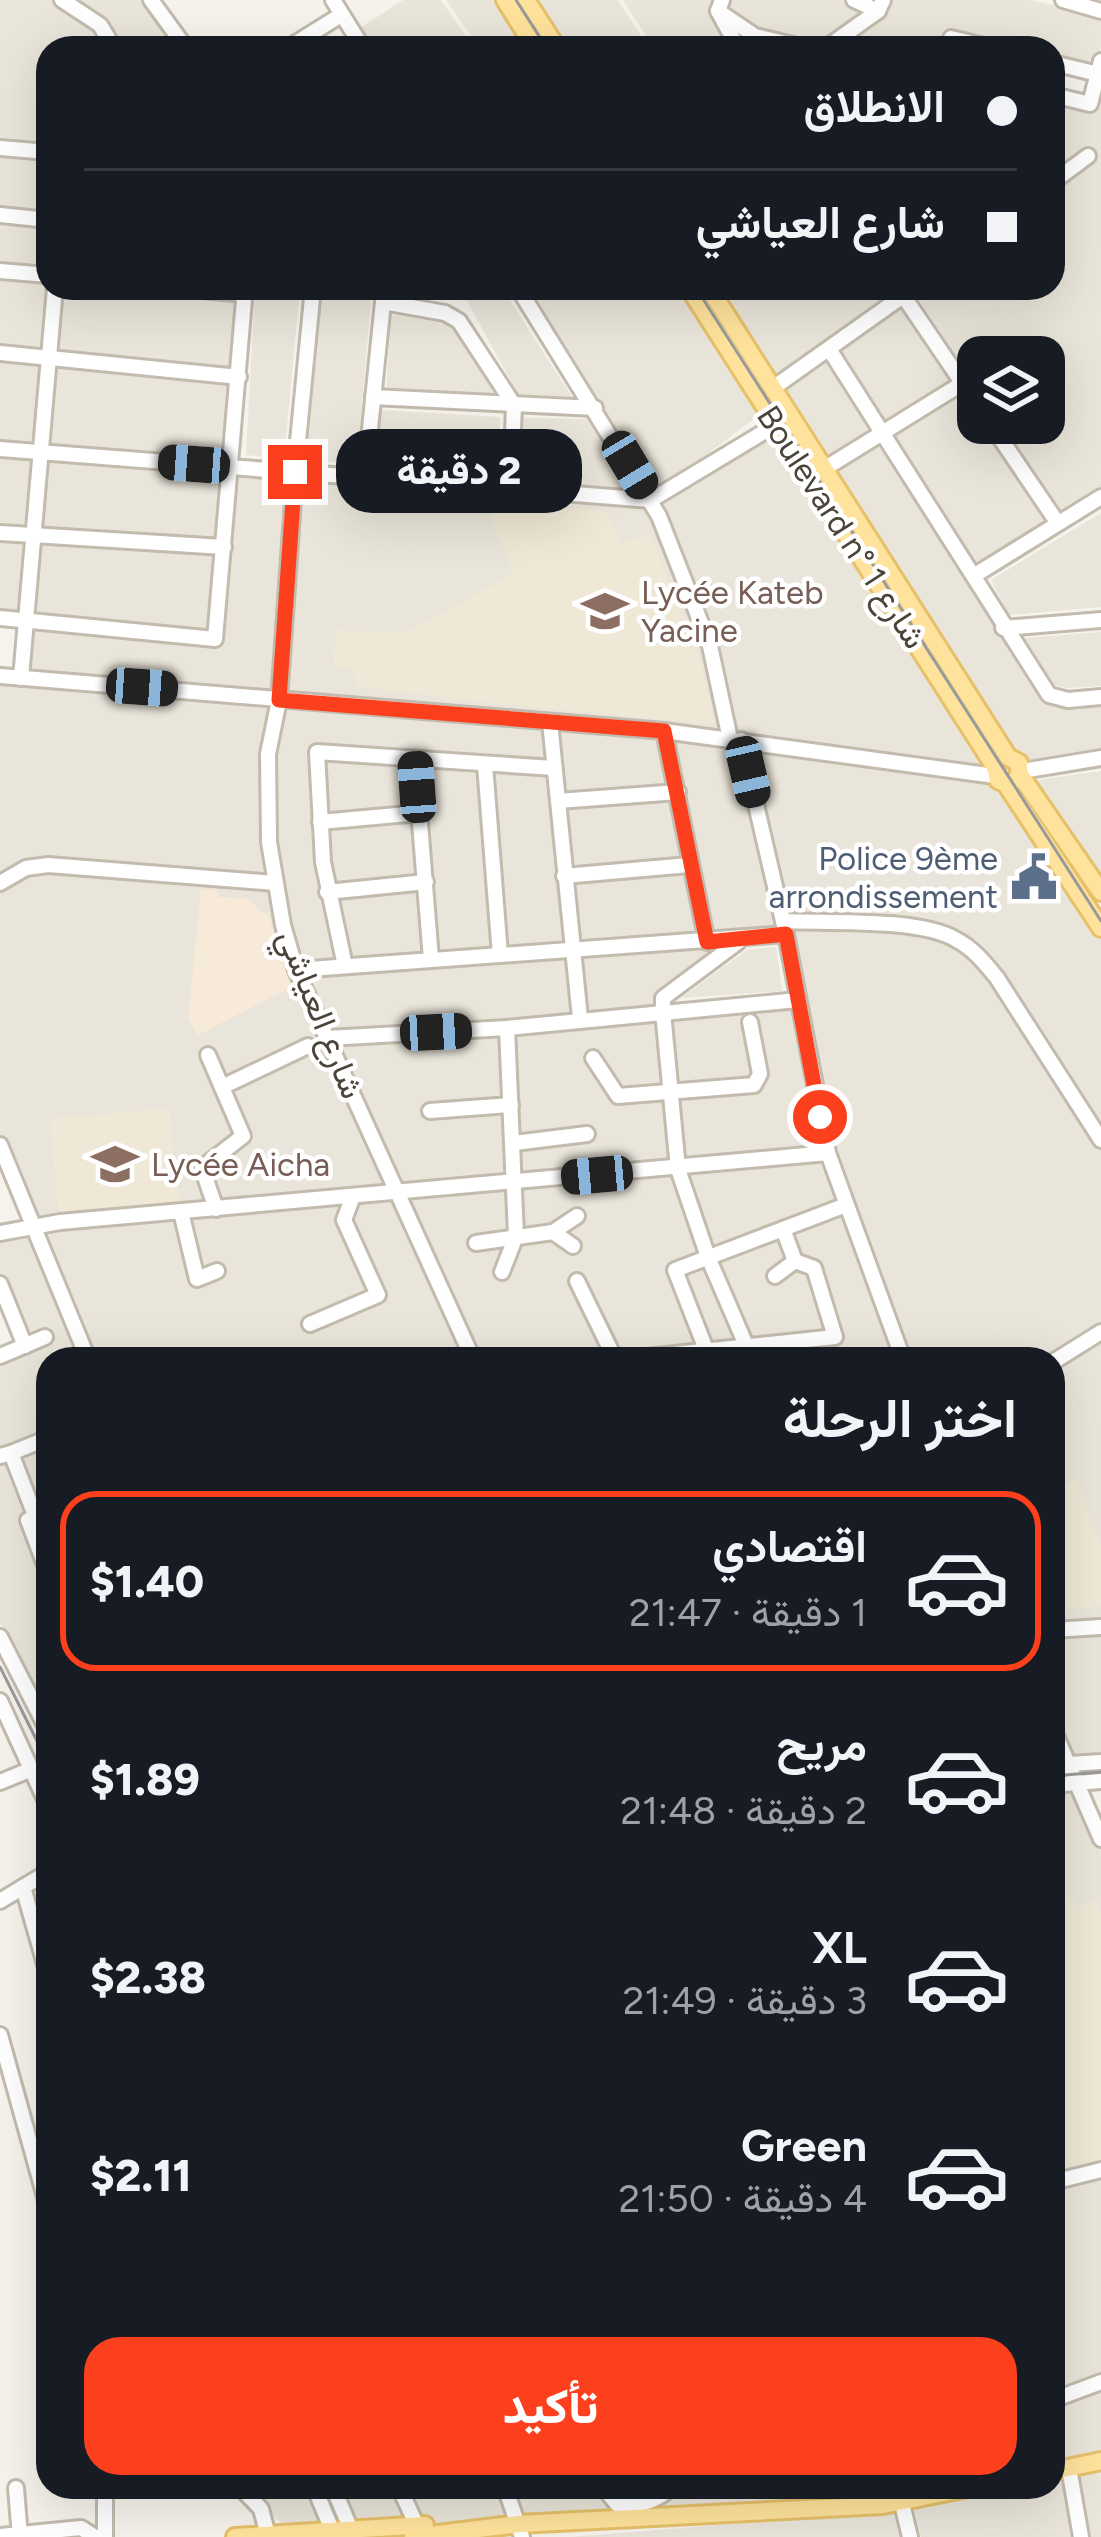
<!DOCTYPE html>
<html lang="ar">
<meta charset="utf-8">
<style>
:root{--surface:#171b24;--page:#242831;--text:#f1f3f6;--muted:#9ea1a6;--line:#363941;--accent:#fc3f1d}
body{margin:0;font-family:Figtree,Vazirmatn,sans-serif;background:var(--page);color:var(--text);direction:rtl;height:100vh;display:flex;flex-direction:column;font-size:45px;white-space:nowrap}
*{box-sizing:border-box;margin:0}
p{font-size:39px;color:var(--muted)}
.icon{flex:none;width:66px;height:66px;fill:none;stroke:currentColor;stroke-width:2;stroke-linecap:round;stroke-linejoin:round}
.map{position:relative;flex:1;overflow:hidden;direction:ltr}
.side{position:absolute;left:36px;top:1347px;width:1029px;height:1152px;display:flex;flex-direction:column;background:var(--surface);border-radius:36px;box-shadow:0 12px 48px #0002;direction:rtl}
.side>*{flex:none}
.banner{position:absolute;left:36px;top:36px;width:1029px;height:264px;border-radius:36px;box-shadow:0 12px 48px #0002;direction:rtl;display:grid;align-content:center;height:264px;padding:0 48px;background:var(--surface)}
.fabs{position:absolute;left:957px;top:336px;display:grid;gap:24px}
.fabs a{display:grid;place-items:center;width:108px;height:108px;border-radius:24px;background:var(--surface);box-shadow:0 12px 48px #0002;font-size:60px}
.end{position:absolute;width:54px;height:54px;margin:-27px;border:15px solid #fc3f1d;background:#fff;box-shadow:0 0 0 6px #fff}
.from{border-radius:50%}
.bubble{position:absolute;height:84px;border-radius:36px;background:var(--surface);box-shadow:0 12px 48px #0002;font-size:39px;font-weight:800;line-height:84px;text-align:center;direction:rtl}
.car{position:absolute;width:36px;height:72px;margin:-36px -18px;border-radius:15px;box-shadow:0 0 9px 3px #0007;background:linear-gradient(#222 24%,#8ab4d8 0 40%,#222 0 76%,#8ab4d8 0 86%,#222 0)}
.banner b{display:flex;align-items:center;gap:42px;height:114px;font-size:45px}
.banner b+b{border-top:3px solid var(--line)}
.banner i{width:30px;height:30px;background:var(--text)}
ul{padding:0;list-style:none}
li{display:flex;align-items:center;gap:36px;height:180px;margin:0 24px 18px;padding:0 24px;border:6px solid transparent;border-radius:36px}
li div{flex:1}
li b{display:block;font-size:45px}
li em{font-style:normal;font-weight:800}
li.selected{border-color:var(--accent)}
li>.icon{width:108px;height:108px;stroke-width:1.5}
h2{padding:0 48px;font-size:54px;line-height:144px}
.primary-button{display:flex;gap:24px;margin-top:auto;padding:24px 48px}
.primary-button a{flex:1;height:138px;border-radius:36px;background:var(--accent);color:#fff;font-size:48px;font-weight:800;line-height:138px;text-align:center}
.map>svg:first-child{display:block}
.residential{fill:#eae5da}
.commercial{fill:#f7ead8}
.education{fill:#efe8d6}
.lines{fill:none;stroke-linecap:round;stroke-linejoin:round}
.minor-casing{stroke:#c2bbae;stroke-width:20}
.major-casing{stroke:#e6c16a;stroke-width:22}
.minor{stroke:#fff;stroke-width:14}
.major{stroke:#ffe39c;stroke-width:16}
.tram{stroke:#9a9a9a;stroke-width:3}
.route{stroke:#fc3f1d;stroke-width:15}
.labels{text-anchor:middle;dominant-baseline:central;stroke-width:9;stroke-linejoin:round;paint-order:stroke}
.street-label{font-size:33px;fill:#4b4439;stroke:#fff}
.education-label{font-size:33px;fill:#785e54;stroke:#fff;text-anchor:start}
.service-label{font-size:33px;fill:#4e5e75;stroke:#fff;text-anchor:end}
</style>
<div class="map">
<svg width="1101" height="2537" viewBox="0 0 1101 2537">
<rect width="100%" height="100%" fill="#f6f3ec"/>
<!-- residential -->
<g class="residential">
<polygon points="0,0 54,0 97,27 110,48 48,48 48,149 0,145"/>
<polygon points="68,0 142,0 179,48 118,48"/>
<polygon points="403,0 441,0 474,48 369,48 357,30"/>
<polygon points="446,0 498,0 529,48 479,48"/>
<polygon points="532,0 618,0 649,48 563,48"/>
<polygon points="623,0 718,0 735,48 654,48"/>
<polygon points="727,0 842,0 868,11 820,46 757,31 724,9"/>
<polygon points="888,0 1029,0 1101,15 1101,46 1095,68 1053,58 1053,48 1012,48 954,34 970,48 833,48"/>
<polygon points="1101,78 1101,494 1058,517 994,423 1044,423 1044,357 978,357 978,400 908,297 919,288 1053,288 1053,100 1092,109"/>
<polygon points="0,151 48,155 48,216 0,211"/>
<polygon points="0,218 48,223 48,272 0,268"/>
<polygon points="0,274 48,279 48,288 51,288 47,354 0,349"/>
<polygon points="58,288 145,288 241,297 235,374 54,355"/>
<polygon points="255,288 300,288 284,459 246,455"/>
<polygon points="322,288 372,288 357,465 306,459"/>
<polygon points="395,288 502,288 572,397 518,394 467,301 395,292"/>
<polygon points="524,288 683,288 763,412 653,495"/>
<polygon points="760,288 894,288 899,295 776,382 725,303"/>
<polygon points="902,300 958,382 826,464 779,388"/>
<polygon points="391,315 454,319 493,393 386,391"/>
<polygon points="0,356 47,360 35,450 0,446"/>
<polygon points="53,361 235,380 229,463 42,451"/>
<polygon points="962,387 978,411 978,423 986,423 1052,520 976,570 887,434"/>
<polygon points="381,410 500,417 499,476 378,467"/>
<polygon points="524,418 587,419 628,489 522,481"/>
<polygon points="766,418 1049,849 1101,913 1101,1766 1053,1771 1053,1359 471,1359 398,1193 34,1225 0,1137 0,887 27,872 49,869 271,886 276,925 331,1035 303,973 567,953 582,1014 574,953 730,944 660,1008 720,998 695,1004 797,1000 715,644 657,501"/>
<polygon points="882,438 1046,696 1101,701 1101,753 1024,764 1011,754 830,469"/>
<polygon points="0,452 35,456 28,533 0,530"/>
<polygon points="41,457 229,470 221,544 34,533"/>
<polygon points="235,470 289,475 275,694 24,673 29,625 215,642"/>
<polygon points="300,476 646,503 705,648 724,733 285,695"/>
<polygon points="1101,513 1101,607 1009,615 991,580"/>
<polygon points="0,536 27,539 23,618 0,615"/>
<polygon points="34,540 220,550 212,635 30,618"/>
<polygon points="1101,632 1101,686 1067,688 1054,685 1025,638"/>
<polygon points="0,681 273,705 270,879 48,862 0,879"/>
<polygon points="282,705 544,725 544,763 313,745 309,773 319,887 337,965 301,968 275,832 273,756"/>
<polygon points="554,728 662,736 674,789 561,797"/>
<polygon points="669,737 739,745 782,931 710,939"/>
<polygon points="320,755 413,764 416,810 323,818"/>
<polygon points="419,765 482,767 497,952 434,956"/>
<polygon points="488,768 551,771 566,947 503,951"/>
<polygon points="1101,771 1101,874 1037,780"/>
<polygon points="676,795 686,863 567,873 561,804"/>
<polygon points="416,817 422,880 330,888 323,825"/>
<polygon points="687,869 703,939 573,946 567,879"/>
<polygon points="422,886 428,956 348,963 331,895"/>
<polygon points="776,947 782,991 681,998 747,950"/>
<polygon points="393,1196 467,1359 91,1359 37,1231 179,1215 194,1280 198,1282 220,1272 217,1268 199,1274 185,1215 347,1200 341,1220 374,1293 307,1322 310,1328 381,1296 348,1215 355,1200"/>
<polygon points="30,1232 84,1359 48,1359 48,1435 0,1453 0,1359 27,1341 0,1276 0,1236"/>
<polygon points="48,1442 48,1509 37,1514 15,1455"/>
<polygon points="9,1457 48,1570 48,1720 0,1623 0,1460"/>
<polygon points="1072,1789 1101,1851 1101,2167 1053,2178 1053,1791"/>
<polygon points="1101,2173 1101,2378 1053,2397 1053,2185"/>
<polygon points="1101,2385 1101,2456 1053,2466 1053,2404"/>
<polygon points="1101,2471 1101,2537 1087,2537 1080,2476"/>
<polygon points="1064,2477 1075,2537 921,2537 914,2509 1016,2487 1053,2487 1053,2479"/>
<polygon points="229,2487 308,2487 328,2531 301,2536"/>
<polygon points="337,2487 504,2487 521,2528 358,2529"/>
<polygon points="511,2487 892,2487 895,2497 528,2528"/>
<polygon points="896,2511 902,2537 571,2537"/>
</g>
<!-- commercial -->
<polygon class="commercial" points="201,890 217,890 218,897 249,899 263,914 268,913 291,987 198,1035 188,1018"/>
<!-- education -->
<g class="education">
<polygon points="485,501 607,511 621,544 649,533 699,656 715,724 479,702 354,686 355,669 333,666 337,630 403,633 514,574"/>
<polygon points="169,1108 181,1212 60,1222 49,1119"/>
<polygon points="1077,1480 1101,1548 1101,1606 1053,1611 1053,1491"/>
<polygon points="1065,1891 1077,1907 1096,1900 1101,1913 1101,2162 1053,2175 1053,1896"/>
</g>
<g class="lines">
<defs>
<g id="minor">
<polyline points="62,0 100,25 114,48"/>
<polyline points="151,0 186,48"/>
<polyline points="333,0 363,48"/>
<polyline points="722,0 718,11 738,48"/>
<polyline points="854,0 878,11"/>
<polyline points="1063,0 1101,11"/>
<polyline points="718,11 755,36 806,48"/>
<polyline points="951,38 992,48"/>
<polyline points="288,48 341,15"/>
<polyline points="826,48 878,11 883,0"/>
<polyline points="1053,63 1098,74"/>
<polyline points="1053,95 1090,104 1101,61"/>
<polyline points="0,148 48,152"/>
<polyline points="1053,182 1088,156"/>
<polyline points="0,215 48,220"/>
<polyline points="0,271 48,275"/>
<polyline points="179,288 245,294"/>
<polyline points="313,288 295,472 279,700 268,754 269,842 283,925 296,970 473,1359"/>
<polyline points="518,288 659,516 710,646 730,739"/>
<polyline points="898,288 978,406"/>
<polyline points="829,349 1049,695 1068,700 1101,697"/>
<polyline points="0,353 239,377"/>
<polyline points="773,388 914,288"/>
<polyline points="373,397 595,408"/>
<polyline points="990,423 1057,522"/>
<polyline points="0,449 651,500 777,424"/>
<polyline points="824,469 963,383"/>
<polyline points="365,478 383,302 445,313 459,321 514,405 511,489"/>
<polyline points="0,533 224,547"/>
<polyline points="975,575 1101,497"/>
<polyline points="0,618 215,639 245,288"/>
<polyline points="1003,628 1101,620"/>
<polyline points="0,676 664,731 995,776"/>
<polyline points="21,678 55,288"/>
<polyline points="550,722 580,1018"/>
<polyline points="664,731 707,942"/>
<polyline points="741,740 786,934 828,1153 903,1359"/>
<polyline points="415,761 431,959"/>
<polyline points="485,765 500,955"/>
<polyline points="1022,771 1101,758"/>
<polyline points="558,801 678,792"/>
<polyline points="320,822 419,813"/>
<polyline points="564,876 689,865"/>
<polyline points="0,883 26,868 48,865 275,883"/>
<polyline points="327,892 426,882"/>
<path d="M783 921C827 923 919 918 955 939 973 948 985 963 997 978L1101 1140"/>
<polyline points="738,942 663,998 663,1012 678,1169 708,1257 752,1359"/>
<polyline points="345,966 323,862 317,752 554,768"/>
<polyline points="296,970 786,934"/>
<polyline points="327,1038 507,1028 798,1000"/>
<polyline points="208,1055 243,1136 202,1168 216,1209"/>
<polyline points="593,1058 618,1096 754,1085 760,1074 750,1022"/>
<polyline points="222,1087 308,1046"/>
<polyline points="430,1111 511,1105"/>
<polyline points="514,1143 587,1134"/>
<polyline points="0,1145 88,1359"/>
<polyline points="181,1212 197,1279 217,1271"/>
<polyline points="783,1229 795,1261"/>
<polyline points="553,1232 573,1246"/>
<polyline points="0,1233 60,1222 828,1153"/>
<polyline points="476,1243 553,1232 577,1216"/>
<polyline points="502,1272 516,1236 507,1028"/>
<polyline points="577,1281 615,1359"/>
<polyline points="0,1284 25,1346"/>
<polyline points="310,1324 378,1295 344,1220 353,1196"/>
<polyline points="707,1352 675,1270 846,1205"/>
<polyline points="0,1356 45,1337"/>
<polyline points="627,1359 835,1337 814,1268 795,1261 775,1276"/>
<polyline points="1053,1362 1101,1332"/>
<polyline points="11,1453 48,1438"/>
<polyline points="0,1456 11,1453 36,1518 28,1520 48,1573"/>
<polyline points="1053,1630 1101,1627"/>
<polyline points="0,1637 48,1731"/>
<polyline points="0,1701 48,1806"/>
<polyline points="1053,1729 1101,1839"/>
<polyline points="1053,1765 1101,1762"/>
<polyline points="0,1782 32,1769"/>
<polyline points="1053,1785 1101,1781"/>
<polyline points="23,1887 48,1975"/>
<polyline points="0,1901 48,1872"/>
<polyline points="0,2035 48,2208"/>
<polyline points="1053,2182 1101,2170"/>
<polyline points="1053,2400 1101,2382"/>
<polyline points="1069,2468 1081,2537"/>
<polyline points="105,2487 105,2537"/>
<polyline points="240,2487 261,2509 268,2535"/>
<polyline points="314,2487 335,2537"/>
<polyline points="333,2487 354,2537"/>
<polyline points="399,2487 417,2526"/>
<polyline points="505,2487 522,2537"/>
<path d="M603 2487 617 2504C638 2507 657 2501 672 2487"/>
<polyline points="898,2487 910,2537"/>
<polyline points="16,2488 20,2537"/>
<polyline points="0,2536 81,2528 95,2537"/>
</g>
<g id="major">
<polyline points="505,0 535,48"/>
<polyline points="526,0 557,48"/>
<polyline points="689,288 995,767 998,780 1006,784 1101,928"/>
<polyline points="709,288 1008,757 1019,763 1019,779 1006,784"/>
<polyline points="1021,776 1101,892"/>
<polyline points="1053,2471 1101,2461"/>
<polyline points="235,2537 425,2525"/>
<polyline points="413,2537 519,2524 883,2505 973,2487"/>
</g>
</defs>
<!-- minor casing -->
<use href="#minor" class="minor-casing"/>
<!-- major casing -->
<use href="#major" class="major-casing"/>
<!-- minor -->
<use href="#minor" class="minor"/>
<!-- major -->
<use href="#major" class="major"/>
<!-- tram -->
<g class="tram">
<polyline points="516,0 547,48"/>
<polyline points="696,288 1101,921"/>
<polyline points="0,1667 48,1763"/>
<polyline points="1053,1776 1101,1772"/>
</g>
</g>
<g class="lines">
<!-- route -->
<polyline class="route" points="295,472 279,700 664,731 707,942 786,934 820,1117"/>
</g>
<!-- icons -->
<defs>
<symbol id="school-bare" viewBox="-9 -9 18 18"><path d="M0-5L7-2L0 1L-7-2ZM-4 1L0 2.5L4 1V4Q0 6-4 4Z" fill="#8d6e63" stroke="#fff" stroke-width="2.5" paint-order="stroke"/></symbol>
<symbol id="civic-bare" viewBox="-9 -9 18 18"><path d="M-.6-6.5H3V-4.5H.6V-3L4-1V1h2V6H-6V1h2V-1L-.6-3ZM-1.2 2.5V6h2.4V2.5Z" fill="#5c6f8a" stroke="#fff" stroke-width="2.5" paint-order="stroke"/></symbol>
</defs>
<g fill-rule="evenodd">
<use href="#school-bare" x="572" y="578" width="66" height="66"/>
<use href="#civic-bare" x="1001" y="844" width="66" height="66"/>
<use href="#school-bare" x="82" y="1131" width="66" height="66"/>
</g>
<g class="labels">
<!-- street labels -->
<g class="street-label">
<text transform="translate(842 527) rotate(57)">Boulevard n° شارع 1</text>
<text transform="translate(321 1014) rotate(68)">شارع العياشي</text>
</g>
<!-- education labels -->
<g class="education-label">
<text x="641" y="592">Lycée Kateb<tspan x="641" dy="38">Yacine</tspan></text>
<text x="151" y="1164">Lycée Aicha</text>
</g>
<!-- service labels -->
<g class="service-label">
<text x="998" y="858">Police 9ème<tspan x="998" dy="38">arrondissement</tspan></text>
</g>
</g>
</svg>
<div class="fabs">
<a><svg class="icon" aria-label="layers" viewBox="0 0 24 24"><path d="M12 4l9 5-9 5-9-5zM3 14l9 5 9-5"/></svg></a>
</div>
<i class="end from" style="left:820px;top:1117px"></i>
<i class="end" style="left:295px;top:472px"></i>
<div class="bubble" style="left:336px;top:429px;width:246px">2 دقيقة</div>
<i class="car" style="left:194px;top:464px;rotate:274deg"></i>
<i class="car" style="left:630px;top:465px;rotate:149deg"></i>
<i class="car" style="left:142px;top:687px;rotate:94deg"></i>
<i class="car" style="left:748px;top:772px;rotate:167deg"></i>
<i class="car" style="left:417px;top:787px;rotate:356deg"></i>
<i class="car" style="left:436px;top:1032px;rotate:87deg"></i>
<i class="car" style="left:597px;top:1175px;rotate:265deg"></i>
<div class="banner">
<b><i class="from"></i>الانطلاق</b>
<b><i></i>شارع العياشي</b>
</div>
<section class="side">
<h2>اختر الرحلة</h2>
<ul>
<li class="selected"><svg class="icon" aria-label="car" viewBox="0 0 24 24"><path d="M5 17H2v-5l4-1 3-4h7l3 4 3 1v5h-3M9 17h6M6 11h13"/><circle cx="7" cy="17" r="2"/><circle cx="17" cy="17" r="2"/></svg><div><b>اقتصادي</b><p>1 دقيقة · 21:47</p></div><em>$1.40</em></li>
<li><svg class="icon" aria-label="car" viewBox="0 0 24 24"><path d="M5 17H2v-5l4-1 3-4h7l3 4 3 1v5h-3M9 17h6M6 11h13"/><circle cx="7" cy="17" r="2"/><circle cx="17" cy="17" r="2"/></svg><div><b>مريح</b><p>2 دقيقة · 21:48</p></div><em>$1.89</em></li>
<li><svg class="icon" aria-label="car" viewBox="0 0 24 24"><path d="M5 17H2v-5l4-1 3-4h7l3 4 3 1v5h-3M9 17h6M6 11h13"/><circle cx="7" cy="17" r="2"/><circle cx="17" cy="17" r="2"/></svg><div><b>XL</b><p>3 دقيقة · 21:49</p></div><em>$2.38</em></li>
<li><svg class="icon" aria-label="car" viewBox="0 0 24 24"><path d="M5 17H2v-5l4-1 3-4h7l3 4 3 1v5h-3M9 17h6M6 11h13"/><circle cx="7" cy="17" r="2"/><circle cx="17" cy="17" r="2"/></svg><div><b>Green</b><p>4 دقيقة · 21:50</p></div><em>$2.11</em></li>
</ul>
<div class="primary-button"><a>تأكيد</a></div>
</section>
</div>
